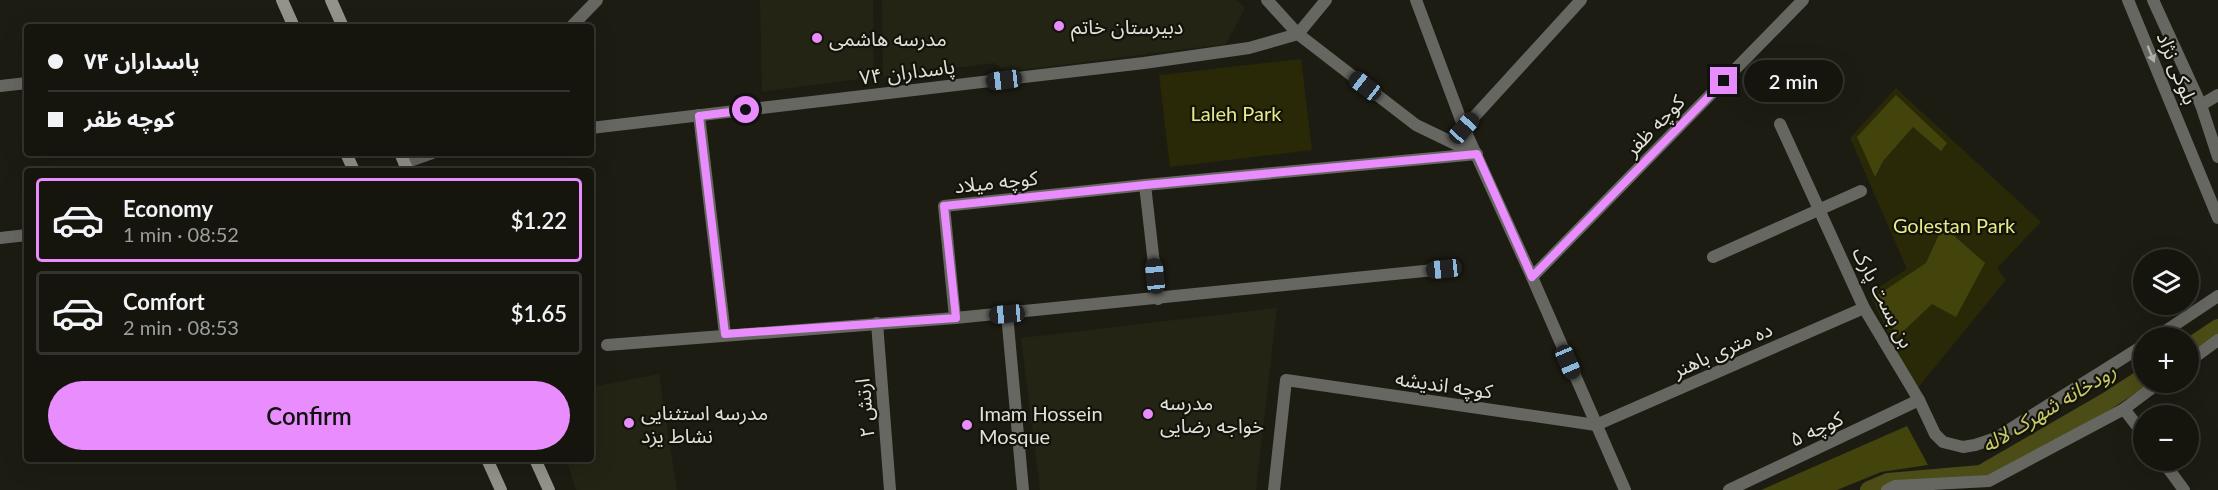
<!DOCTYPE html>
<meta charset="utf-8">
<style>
:root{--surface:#15150e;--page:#1e1e17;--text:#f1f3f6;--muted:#9d9f9e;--line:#34342e;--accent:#e98dfe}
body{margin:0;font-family:Lato,"Noto Sans Arabic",sans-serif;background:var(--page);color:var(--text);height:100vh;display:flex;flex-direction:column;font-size:22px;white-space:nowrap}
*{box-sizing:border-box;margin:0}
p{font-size:20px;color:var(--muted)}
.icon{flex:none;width:33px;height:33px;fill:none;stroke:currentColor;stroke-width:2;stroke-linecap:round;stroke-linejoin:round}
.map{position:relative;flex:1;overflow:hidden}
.panel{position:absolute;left:24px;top:168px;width:570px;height:294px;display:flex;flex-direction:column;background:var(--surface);border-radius:6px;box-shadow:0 6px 24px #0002,0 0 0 2px var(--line)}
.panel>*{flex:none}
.top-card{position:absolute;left:24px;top:24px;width:570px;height:132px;border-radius:6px;box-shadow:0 6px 24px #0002,0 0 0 2px var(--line);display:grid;align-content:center;height:132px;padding:0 24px;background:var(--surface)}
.tools{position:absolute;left:2133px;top:249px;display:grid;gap:12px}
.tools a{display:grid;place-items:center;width:66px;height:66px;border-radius:50%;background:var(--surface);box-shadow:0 6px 24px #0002,0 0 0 2px var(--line);font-size:30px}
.end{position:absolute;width:27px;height:27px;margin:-14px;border:8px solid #e98dfe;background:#111;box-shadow:0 0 0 3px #111}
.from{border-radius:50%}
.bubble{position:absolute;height:42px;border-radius:21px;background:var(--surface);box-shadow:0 6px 24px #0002,0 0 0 2px var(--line);font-size:20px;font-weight:600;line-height:42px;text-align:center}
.car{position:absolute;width:18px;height:36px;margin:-18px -9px;border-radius:8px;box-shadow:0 0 4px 2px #0007;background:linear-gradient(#222 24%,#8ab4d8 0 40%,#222 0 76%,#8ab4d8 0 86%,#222 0)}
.top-card b{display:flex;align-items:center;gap:21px;height:57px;font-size:22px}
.top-card b+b{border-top:2px solid var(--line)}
.top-card i{width:15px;height:15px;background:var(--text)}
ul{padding:10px 0 0;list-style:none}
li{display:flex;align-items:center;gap:18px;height:84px;margin:0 12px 9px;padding:0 12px;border:3px solid var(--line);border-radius:6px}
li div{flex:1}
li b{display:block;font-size:22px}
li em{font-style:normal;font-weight:600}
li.selected{border-color:var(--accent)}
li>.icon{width:54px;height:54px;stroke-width:1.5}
.primary-button{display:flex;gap:12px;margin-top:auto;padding:12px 24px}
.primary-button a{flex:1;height:69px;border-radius:36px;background:var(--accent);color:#111;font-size:24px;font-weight:600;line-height:69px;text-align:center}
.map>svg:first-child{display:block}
.built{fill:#232414}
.green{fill:#292907}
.forest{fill:#43440c}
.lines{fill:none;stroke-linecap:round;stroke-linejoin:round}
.canal{stroke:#4b4c16;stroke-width:18}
.street{stroke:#676762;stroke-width:12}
.secondary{stroke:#93938b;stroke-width:12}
.oneway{fill:#b0b0ab}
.route{stroke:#e98dfe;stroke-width:8}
.poi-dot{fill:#e98dfe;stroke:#13130a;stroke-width:2}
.labels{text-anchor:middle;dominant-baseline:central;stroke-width:4.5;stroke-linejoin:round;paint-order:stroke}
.poi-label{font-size:20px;fill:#e1e1db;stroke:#13130a;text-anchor:start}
.street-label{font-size:20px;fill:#e1e1db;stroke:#13130a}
.park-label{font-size:20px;fill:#e7ea87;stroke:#13130a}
.water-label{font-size:21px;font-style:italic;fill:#c8ca68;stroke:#13130a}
</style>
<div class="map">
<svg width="2218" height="490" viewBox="0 0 2218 490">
<rect width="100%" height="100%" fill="#1c1c13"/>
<!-- built -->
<g class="built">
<polygon points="760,0 873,0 874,77 762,92"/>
<polygon points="882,0 1236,0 1245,8 1226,44 1006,72 994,63 883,77"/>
<polygon points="1277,308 1256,490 1040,490 1021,338"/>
<polygon points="659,374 677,490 576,490 566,459 591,459 591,387"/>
</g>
<!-- green -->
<g class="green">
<polygon points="1301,59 1312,150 1170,167 1159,75"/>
<polygon points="1896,88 2041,222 1997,268 2006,280 1916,390 1869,293 1907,269 1850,138"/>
</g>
<!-- forest -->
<g class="forest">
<polygon points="1896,95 1947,143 1941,151 1913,127 1883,161 1875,177 1857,137"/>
<polygon points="1943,226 1985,263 1956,317 1932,304 1897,337 1878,295 1926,263"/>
<polygon points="1907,426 1928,465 1881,472 1837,490 1761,490"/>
</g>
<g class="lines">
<!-- canal -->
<g class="canal">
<polyline points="2188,348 2218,328"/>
<polyline points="1869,490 1888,482 1981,474 2107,401 2144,377"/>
</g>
<!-- street -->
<g class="street">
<polyline points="1267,0 1298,34 1416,125 1476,154"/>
<polyline points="1416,0 1464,128 1532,277 1625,490"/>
<polyline points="2128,0 2218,218"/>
<polyline points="2153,0 2201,105 2218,157"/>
<polyline points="571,27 597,0"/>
<polyline points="1298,34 1326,0"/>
<polyline points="0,86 27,83"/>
<polyline points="2201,105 2218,95"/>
<polyline points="699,115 725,334"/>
<polyline points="1780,124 1864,308 1919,400 1935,434 1943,442 1963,447 1975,445 1996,438 2144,345"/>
<polyline points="591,128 1144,63 1249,48 1298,34"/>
<polyline points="1464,128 1581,0"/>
<polyline points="404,163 432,153"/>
<polyline points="1145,185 1158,299"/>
<polyline points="0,238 27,235"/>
<polyline points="1713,257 1861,191"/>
<polyline points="1532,277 1803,0"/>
<polyline points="1007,314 1023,490"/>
<polyline points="955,318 1444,269"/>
<polyline points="877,323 890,490"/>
<polyline points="2155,338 2218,296"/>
<polyline points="607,345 955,318 944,206 1145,185 1477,154"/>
<polyline points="2188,362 2218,340"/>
<polyline points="2124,409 2144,435"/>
<polyline points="2162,460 2184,490"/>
<polyline points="1274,490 1286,380 1596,425 1864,308"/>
<polyline points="1729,490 1919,400"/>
<polyline points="1887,490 1895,486 1989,481 2124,409 2160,382"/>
</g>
<!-- secondary -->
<g class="secondary">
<polyline points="282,0 294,27"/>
<polyline points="331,0 343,27"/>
<polyline points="346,153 354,171"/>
<polyline points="400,153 408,171"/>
<polyline points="487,459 501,490"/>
<polyline points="535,459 549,490"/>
</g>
</g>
<!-- one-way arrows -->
<defs><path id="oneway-solid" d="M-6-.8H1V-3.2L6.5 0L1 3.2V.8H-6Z" transform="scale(1.5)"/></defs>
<use class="oneway" href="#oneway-solid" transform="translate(2151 54) rotate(68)"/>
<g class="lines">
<!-- route -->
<polyline class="route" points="746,110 699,116 725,334 956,318 944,206 1145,185 1477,154 1532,277 1724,81"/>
</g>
<!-- markers -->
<g class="poi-dot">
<circle cx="1059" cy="26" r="6"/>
<circle cx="817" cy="38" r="6"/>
<circle cx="1148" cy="414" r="6"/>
<circle cx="629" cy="423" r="6"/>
<circle cx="967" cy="425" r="6"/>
</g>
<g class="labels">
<!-- poi labels -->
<g class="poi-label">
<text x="1071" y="26">دبیرستان خاتم</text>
<text x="829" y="38">مدرسه هاشمی</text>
<text x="1160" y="402">مدرسه<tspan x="1160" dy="23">خواجه رضایی</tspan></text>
<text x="641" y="412">مدرسه استثنایی<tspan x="641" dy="23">نشاط یزد</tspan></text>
<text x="979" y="413">Imam Hossein<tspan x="979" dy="23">Mosque</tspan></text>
</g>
<!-- street labels -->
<g class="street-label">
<text transform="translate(2178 68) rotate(68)">بلوکی نژاد</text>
<text transform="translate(907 71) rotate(-7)">پاسداران ۷۴</text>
<text transform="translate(1654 125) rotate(-46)">کوچه ظفر</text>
<text transform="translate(996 181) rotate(-6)">کوچه میلاد</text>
<text transform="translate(1884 297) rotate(63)">بن بست پارک</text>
<text transform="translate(1722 349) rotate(-24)">ده متری باهنر</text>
<text transform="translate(1444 384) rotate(8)">کوچه اندیشه</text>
<text transform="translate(864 408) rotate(-95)">ارتش ۲</text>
<text transform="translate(1816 428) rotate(-25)">کوچه ۵</text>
</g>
<!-- park labels -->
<g class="park-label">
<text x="1236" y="113">Laleh Park</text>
<text x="1954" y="225">Golestan Park</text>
</g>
<!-- water labels -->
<g class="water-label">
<text transform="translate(2048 407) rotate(-31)">رودخانه شهرک لاله</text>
</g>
</g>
</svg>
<div class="tools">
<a><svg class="icon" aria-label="layers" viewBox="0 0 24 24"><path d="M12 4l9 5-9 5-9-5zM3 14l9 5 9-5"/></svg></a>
<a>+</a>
<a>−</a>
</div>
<i class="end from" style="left:746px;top:110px"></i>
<i class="end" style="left:1724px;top:81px"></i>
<div class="bubble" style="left:1744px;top:60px;width:99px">2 min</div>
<i class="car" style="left:1004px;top:80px;rotate:263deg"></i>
<i class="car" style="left:1365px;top:86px;rotate:308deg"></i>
<i class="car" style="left:1464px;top:128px;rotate:42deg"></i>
<i class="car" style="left:1444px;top:269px;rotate:264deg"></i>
<i class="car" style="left:1155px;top:276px;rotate:354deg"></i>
<i class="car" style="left:1007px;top:314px;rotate:265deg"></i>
<i class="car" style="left:1568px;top:362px;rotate:157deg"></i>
<div class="top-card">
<b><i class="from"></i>پاسداران ۷۴</b>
<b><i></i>کوچه ظفر</b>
</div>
<section class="panel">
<ul>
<li class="selected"><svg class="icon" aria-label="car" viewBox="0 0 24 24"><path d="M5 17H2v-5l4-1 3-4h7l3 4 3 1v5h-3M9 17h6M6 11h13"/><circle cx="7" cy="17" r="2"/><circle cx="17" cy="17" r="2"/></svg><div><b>Economy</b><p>1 min · 08:52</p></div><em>$1.22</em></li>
<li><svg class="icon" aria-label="car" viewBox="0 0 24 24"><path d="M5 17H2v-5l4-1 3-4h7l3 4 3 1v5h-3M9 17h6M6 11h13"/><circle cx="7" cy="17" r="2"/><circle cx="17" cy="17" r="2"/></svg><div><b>Comfort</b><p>2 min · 08:53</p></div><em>$1.65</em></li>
</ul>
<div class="primary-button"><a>Confirm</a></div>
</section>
</div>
